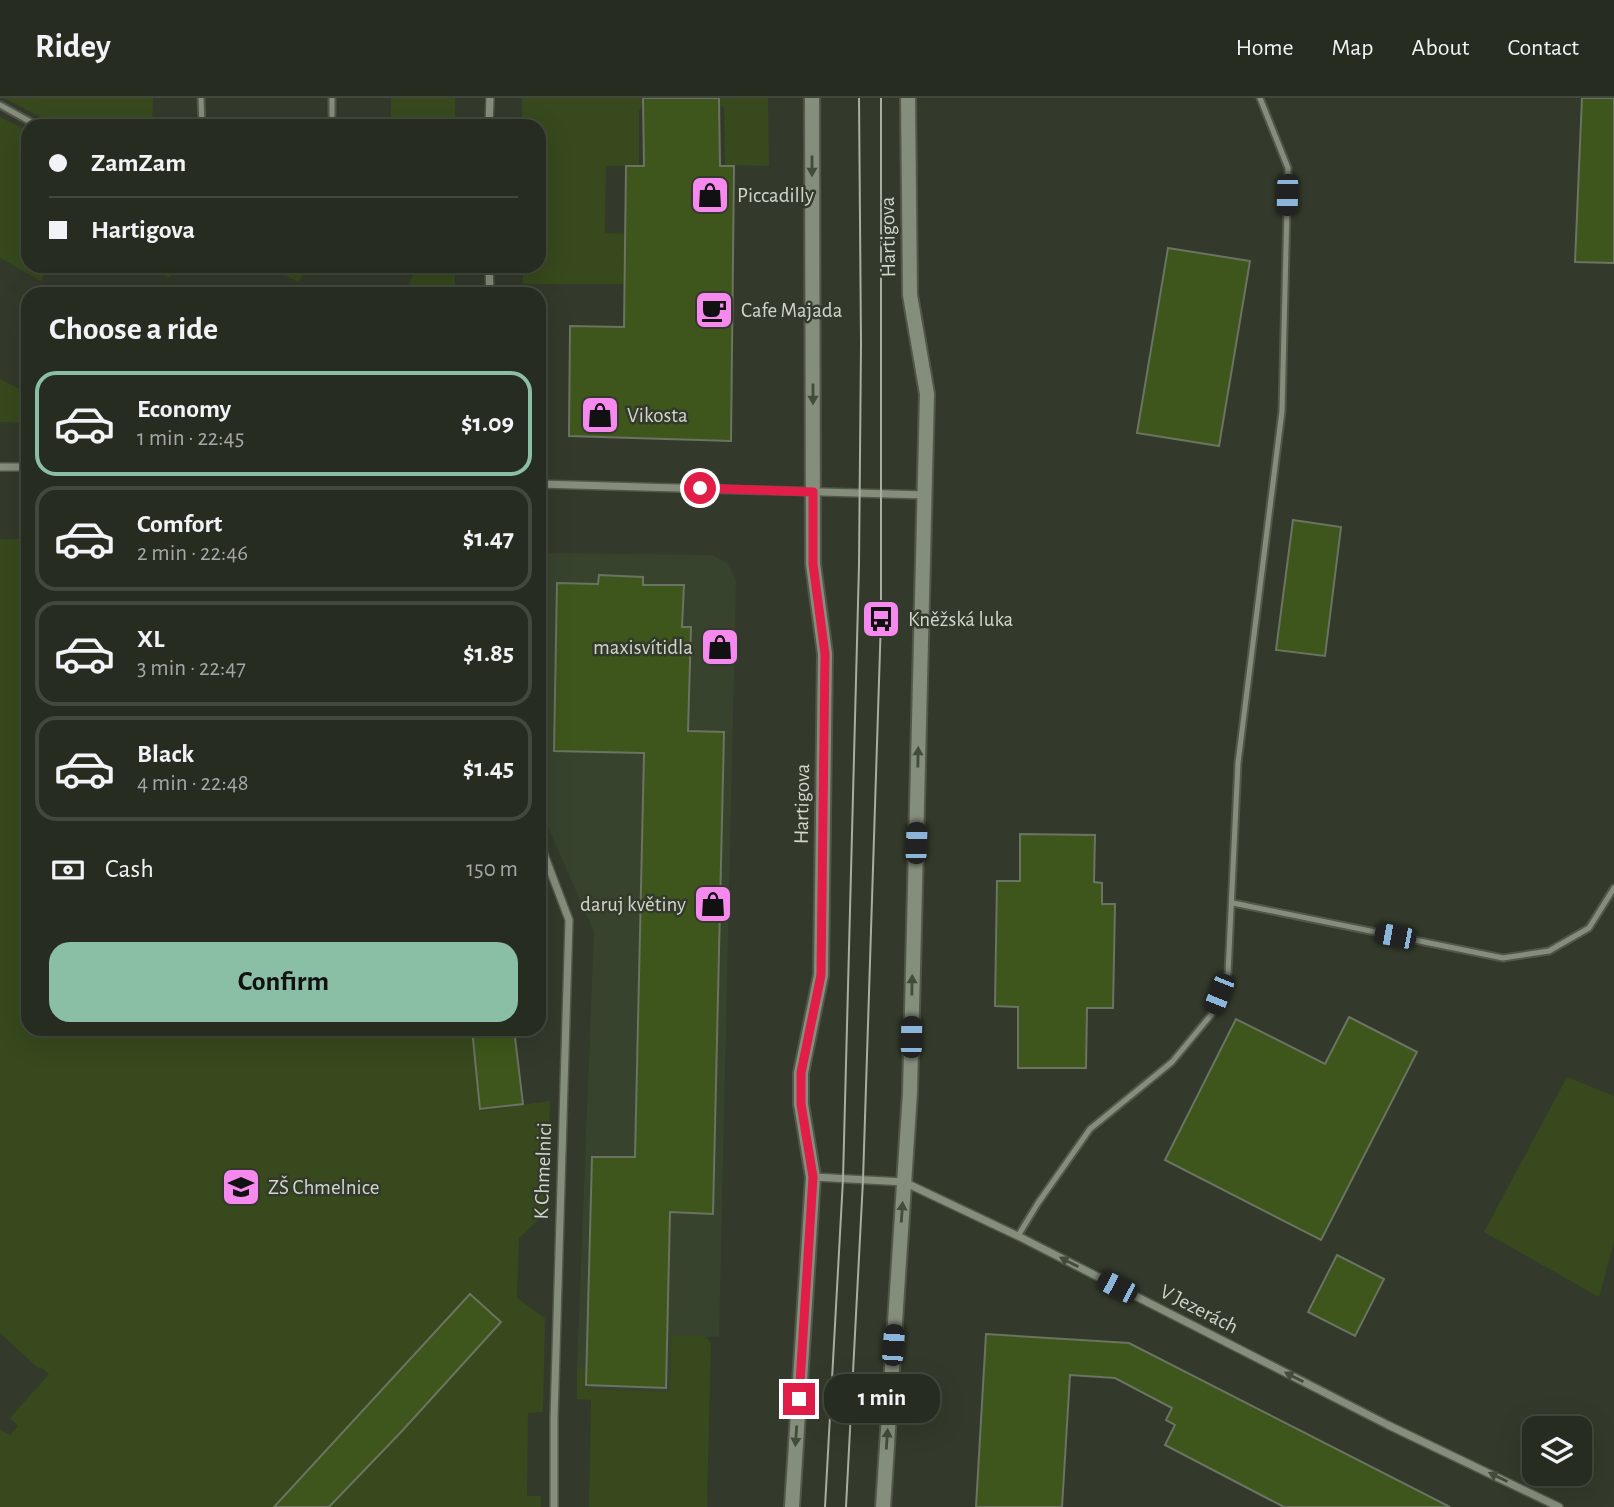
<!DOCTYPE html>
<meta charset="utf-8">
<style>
:root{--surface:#262c20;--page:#2e3429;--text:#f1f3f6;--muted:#a4a7a5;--line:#42483e;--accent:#8abfa5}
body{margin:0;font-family:"Alegreya Sans",sans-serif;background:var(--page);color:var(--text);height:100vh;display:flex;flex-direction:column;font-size:26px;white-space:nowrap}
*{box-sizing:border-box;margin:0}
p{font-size:23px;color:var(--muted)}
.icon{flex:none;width:38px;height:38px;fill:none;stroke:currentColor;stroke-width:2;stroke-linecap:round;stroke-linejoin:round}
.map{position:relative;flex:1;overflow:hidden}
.side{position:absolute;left:21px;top:189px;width:525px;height:749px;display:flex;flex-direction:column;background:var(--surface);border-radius:21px;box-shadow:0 7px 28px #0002,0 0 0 2px var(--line)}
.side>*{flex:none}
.top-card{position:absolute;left:21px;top:21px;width:525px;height:154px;border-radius:21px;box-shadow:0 7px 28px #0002,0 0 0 2px var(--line);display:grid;align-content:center;height:154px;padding:0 28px;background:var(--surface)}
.controls{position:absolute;left:1522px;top:1318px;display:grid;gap:14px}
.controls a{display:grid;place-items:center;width:70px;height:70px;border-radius:14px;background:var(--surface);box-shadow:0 7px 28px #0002,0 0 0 2px var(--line);font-size:35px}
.end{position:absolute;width:32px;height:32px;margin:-16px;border:9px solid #e11d48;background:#fff;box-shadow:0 0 0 4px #fff}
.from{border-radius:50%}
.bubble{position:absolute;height:49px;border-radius:21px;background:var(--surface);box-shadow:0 7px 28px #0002,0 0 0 2px var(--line);font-size:23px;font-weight:700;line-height:49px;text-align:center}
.car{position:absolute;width:21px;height:42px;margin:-21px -10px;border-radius:9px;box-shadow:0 0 5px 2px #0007;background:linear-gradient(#222 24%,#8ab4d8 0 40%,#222 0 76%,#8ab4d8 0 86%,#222 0)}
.top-card b{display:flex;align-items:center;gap:24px;height:66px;font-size:26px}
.top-card b+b{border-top:2px solid var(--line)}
.top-card i{width:18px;height:18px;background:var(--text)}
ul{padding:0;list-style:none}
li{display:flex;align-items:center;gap:21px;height:105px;margin:0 14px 10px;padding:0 14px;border:4px solid var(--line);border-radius:21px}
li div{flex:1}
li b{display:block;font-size:26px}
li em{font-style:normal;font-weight:700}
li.current{border-color:var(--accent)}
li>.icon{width:63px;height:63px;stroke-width:1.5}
h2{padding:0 28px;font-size:32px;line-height:84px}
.pay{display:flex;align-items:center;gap:18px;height:77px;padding:0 28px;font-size:26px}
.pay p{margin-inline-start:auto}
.primary-button{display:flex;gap:14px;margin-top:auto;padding:14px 28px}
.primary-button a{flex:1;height:80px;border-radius:21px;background:var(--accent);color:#111;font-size:28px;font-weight:700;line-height:80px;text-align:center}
header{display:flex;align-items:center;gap:42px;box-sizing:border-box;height:98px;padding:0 35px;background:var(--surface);border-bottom:2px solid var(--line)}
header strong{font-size:33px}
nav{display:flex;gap:38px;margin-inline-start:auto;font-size:24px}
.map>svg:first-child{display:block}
.built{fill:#38432d}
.green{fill:#37491d}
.building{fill:#3e561b;stroke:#6b7362;stroke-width:2}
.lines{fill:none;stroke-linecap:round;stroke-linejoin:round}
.lane-casing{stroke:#52574a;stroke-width:9}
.street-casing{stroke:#52574a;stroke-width:10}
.secondary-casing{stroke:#52574a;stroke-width:18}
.lane{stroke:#858e7c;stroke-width:5}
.street{stroke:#858e7c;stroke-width:7}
.secondary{stroke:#858e7c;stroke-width:14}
.tram{stroke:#a9aea3;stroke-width:2}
.oneway{fill:#434b3b}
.route{stroke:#e11d48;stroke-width:9}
.labels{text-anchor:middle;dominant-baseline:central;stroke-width:5;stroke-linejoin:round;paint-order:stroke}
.poi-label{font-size:21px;fill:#d1d5cc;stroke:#333a2b;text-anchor:start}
.street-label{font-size:21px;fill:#d1d5cc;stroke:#333a2b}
</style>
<header>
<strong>Ridey</strong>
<nav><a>Home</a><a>Map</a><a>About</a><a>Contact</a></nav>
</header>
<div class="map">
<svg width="1614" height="1409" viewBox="0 0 1614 1409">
<rect width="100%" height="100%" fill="#333a2b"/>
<!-- built -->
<polygon class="built" points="539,455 713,457 728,466 736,483 719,1239 671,1238 670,1294 586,1291 587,1271 577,1270 594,834 539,708"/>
<!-- green -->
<g class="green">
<polygon points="4,0 153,0 152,28 58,28"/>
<rect x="391" y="0" width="64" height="28"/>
<polygon points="522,0 641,0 643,6 639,13 639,68 606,68 605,135 626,136 625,186 523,186 523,168 539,168 539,28 522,28"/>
<polygon points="720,0 768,0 769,68 725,67 724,9 720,8"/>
<polygon points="0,19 28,33 28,168 48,168 41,183 0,160"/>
<polygon points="146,168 177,168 170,180"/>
<polygon points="266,168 307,168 299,184"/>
<polygon points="417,168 455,168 455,196 421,196 408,189"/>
<polygon points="0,281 21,292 28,281 28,325 0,324"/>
<polygon points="0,441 28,441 28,931 472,931 481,1013 550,1003 547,1114 519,1140 517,1200 545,1220 543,1314 528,1315 527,1398 541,1398 541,1409 329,1409 470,1196 351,1326 303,1409 0,1409 0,1331 10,1337 18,1328 10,1320 49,1276 41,1269 39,1271 0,1235"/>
<polygon points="1567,979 1614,998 1614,1144 1599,1199 1484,1134"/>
<polygon points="671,1238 705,1238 711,1245 707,1409 589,1409 591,1302 577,1301 577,1270 587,1270 587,1291 670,1294"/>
</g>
<!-- building -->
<g class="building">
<polygon points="643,0 719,0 720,68 734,68 731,343 569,338 570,228 624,229 626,68 644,68"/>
<polygon points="1582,0 1614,0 1614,165 1575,164"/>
<polygon points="1168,150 1250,163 1219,348 1137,335"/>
<polygon points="1293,422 1341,429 1325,558 1276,552"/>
<polygon points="599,477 643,479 643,487 684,487 682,529 691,529 688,633 724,634 713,1116 670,1114 666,1290 586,1287 592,1059 635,1059 644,655 554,653 557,485 598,486"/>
<polygon points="1020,736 1095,737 1094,784 1102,785 1102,806 1115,806 1113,910 1087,910 1086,970 1018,970 1018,909 995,908 997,783 1020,783"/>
<polygon points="1349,919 1417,954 1321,1142 1165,1062 1236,921 1325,966"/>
<polygon points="472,931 514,931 523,1006 480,1011"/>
<polygon points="1337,1157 1384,1181 1355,1238 1308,1214"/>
<polygon points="470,1196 501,1224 402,1333 329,1409 274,1409"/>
<polygon points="986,1236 1129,1245 1450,1409 1284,1409 1165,1347 1175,1327 1166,1322 1172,1310 1115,1280 1070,1277 1062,1409 976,1409"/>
</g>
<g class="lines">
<defs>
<g id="lane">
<polyline points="201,0 202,28"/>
<polyline points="332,0 332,17"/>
<polyline points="0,7 38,28"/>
<polyline points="543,386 543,224"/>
<polyline points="1233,805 1503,860 1549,853 1589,830 1614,790"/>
<polyline points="1018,1138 1038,1105 1090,1031 1172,964 1211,917 1228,875 1238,665 1282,313 1288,70 1260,0"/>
</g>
<g id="street">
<polyline points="489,28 490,0"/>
<polyline points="489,168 490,196"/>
<polyline points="0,369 28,369"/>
<polyline points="539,386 925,397"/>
<polyline points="539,743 569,822 554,1320 554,1409"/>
<polyline points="814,1079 904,1084 1018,1138 1388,1327 1559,1409"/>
</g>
<g id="secondary">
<polyline points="792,1409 813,1079 801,1006 801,975 821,877 825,556 813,466 812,0"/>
<polyline points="883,1409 910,994 927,296 910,197 908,0"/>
</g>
</defs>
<!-- lane casing -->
<use href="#lane" class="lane-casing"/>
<!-- street casing -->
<use href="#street" class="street-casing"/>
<!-- secondary casing -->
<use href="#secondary" class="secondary-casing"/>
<!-- lane -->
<use href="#lane" class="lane"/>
<!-- street -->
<use href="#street" class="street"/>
<!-- secondary -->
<use href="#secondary" class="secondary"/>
<!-- tram -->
<g class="tram">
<polyline points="825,1409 843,1081 859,467 861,246 859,0"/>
<polyline points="846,1409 863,1082 881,521 881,0"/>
</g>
</g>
<!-- one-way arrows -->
<defs><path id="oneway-solid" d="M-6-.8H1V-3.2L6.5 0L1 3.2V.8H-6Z" transform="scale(1.75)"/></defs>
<g class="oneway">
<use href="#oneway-solid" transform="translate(812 68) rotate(90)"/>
<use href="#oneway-solid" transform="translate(813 296) rotate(90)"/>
<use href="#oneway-solid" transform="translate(918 659) rotate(-89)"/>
<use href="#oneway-solid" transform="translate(912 887) rotate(-89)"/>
<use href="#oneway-solid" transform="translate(902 1114) rotate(-86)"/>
<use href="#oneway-solid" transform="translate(1069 1164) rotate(-153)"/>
<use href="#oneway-solid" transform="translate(1294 1279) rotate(-153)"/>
<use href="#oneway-solid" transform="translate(796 1338) rotate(94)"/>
<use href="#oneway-solid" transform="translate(887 1341) rotate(-86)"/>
<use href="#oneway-solid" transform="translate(1498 1379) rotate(-154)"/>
</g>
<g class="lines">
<!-- route -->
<polyline class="route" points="700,390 813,394 813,466 825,556 821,877 801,975 801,1006 813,1079 799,1301"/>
</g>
<!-- icons -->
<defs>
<symbol id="shop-square" viewBox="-11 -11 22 22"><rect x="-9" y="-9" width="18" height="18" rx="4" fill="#f589ee" stroke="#333a2b"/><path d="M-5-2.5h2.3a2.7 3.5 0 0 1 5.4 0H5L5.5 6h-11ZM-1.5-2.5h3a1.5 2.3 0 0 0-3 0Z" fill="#111"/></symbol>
<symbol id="cafe-square" viewBox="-11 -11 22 22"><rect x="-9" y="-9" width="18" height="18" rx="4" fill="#f589ee" stroke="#333a2b"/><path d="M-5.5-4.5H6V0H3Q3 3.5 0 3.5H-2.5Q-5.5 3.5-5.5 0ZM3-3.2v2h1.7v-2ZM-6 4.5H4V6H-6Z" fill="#111"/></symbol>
<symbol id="bus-square" viewBox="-11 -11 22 22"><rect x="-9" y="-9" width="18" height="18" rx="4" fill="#f589ee" stroke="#333a2b"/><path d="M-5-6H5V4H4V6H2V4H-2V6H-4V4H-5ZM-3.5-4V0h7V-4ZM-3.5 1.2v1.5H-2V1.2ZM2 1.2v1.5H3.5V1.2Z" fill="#111"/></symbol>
<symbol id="school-square" viewBox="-11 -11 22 22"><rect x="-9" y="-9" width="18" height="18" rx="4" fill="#f589ee" stroke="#333a2b"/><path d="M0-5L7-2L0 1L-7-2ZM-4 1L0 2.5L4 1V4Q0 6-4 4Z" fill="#111"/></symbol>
</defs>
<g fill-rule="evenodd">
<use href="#shop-square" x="688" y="75" width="44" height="44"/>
<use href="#cafe-square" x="692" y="190" width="44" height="44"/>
<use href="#shop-square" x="578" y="295" width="44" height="44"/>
<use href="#bus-square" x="859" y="499" width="44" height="44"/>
<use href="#shop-square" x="698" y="527" width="44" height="44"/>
<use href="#shop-square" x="691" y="784" width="44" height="44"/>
<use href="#school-square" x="219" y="1067" width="44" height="44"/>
</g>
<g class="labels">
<!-- poi labels -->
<g class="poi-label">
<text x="737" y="97">Piccadilly</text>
<text x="741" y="212">Cafe Majada</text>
<text x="627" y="317">Vikosta</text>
<text x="908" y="521">Kněžská luka</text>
<text x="693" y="549" text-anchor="end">maxisvítidla</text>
<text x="686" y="806" text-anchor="end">daruj květiny</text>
<text x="268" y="1089">ZŠ Chmelnice</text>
</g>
<!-- street labels -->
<g class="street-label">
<text transform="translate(888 139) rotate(-91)">Hartigova</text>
<text transform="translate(802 706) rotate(-89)">Hartigova</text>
<text transform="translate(543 1073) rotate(-88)">K Chmelnici</text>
<text transform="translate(1199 1211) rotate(27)">V Jezerách</text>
</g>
</g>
</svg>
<div class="controls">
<a><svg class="icon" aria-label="layers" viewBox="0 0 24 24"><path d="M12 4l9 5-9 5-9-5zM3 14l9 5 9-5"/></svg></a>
</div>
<i class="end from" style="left:700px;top:390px"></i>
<i class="end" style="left:799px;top:1301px"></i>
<div class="bubble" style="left:824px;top:1276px;width:116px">1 min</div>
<i class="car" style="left:1287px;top:97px;rotate:181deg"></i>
<i class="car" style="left:916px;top:745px;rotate:2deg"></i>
<i class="car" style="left:1395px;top:838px;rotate:281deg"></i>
<i class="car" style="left:1219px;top:896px;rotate:202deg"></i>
<i class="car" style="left:911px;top:939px;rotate:1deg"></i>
<i class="car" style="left:1117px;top:1189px;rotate:297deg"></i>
<i class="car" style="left:893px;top:1247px;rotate:4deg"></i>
<div class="top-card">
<b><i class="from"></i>ZamZam</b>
<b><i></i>Hartigova</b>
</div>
<section class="side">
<h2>Choose a ride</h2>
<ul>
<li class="current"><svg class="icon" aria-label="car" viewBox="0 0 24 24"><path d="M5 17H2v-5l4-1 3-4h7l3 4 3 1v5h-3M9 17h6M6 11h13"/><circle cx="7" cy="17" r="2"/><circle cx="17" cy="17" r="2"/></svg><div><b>Economy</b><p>1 min · 22:45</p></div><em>$1.09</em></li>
<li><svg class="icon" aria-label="car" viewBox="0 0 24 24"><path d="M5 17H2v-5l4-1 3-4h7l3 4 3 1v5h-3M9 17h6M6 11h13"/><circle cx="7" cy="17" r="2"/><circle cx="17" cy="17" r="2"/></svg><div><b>Comfort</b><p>2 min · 22:46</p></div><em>$1.47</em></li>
<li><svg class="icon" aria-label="car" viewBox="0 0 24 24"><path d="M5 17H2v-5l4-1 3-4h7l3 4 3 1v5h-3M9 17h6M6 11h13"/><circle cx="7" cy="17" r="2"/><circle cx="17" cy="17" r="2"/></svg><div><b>XL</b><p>3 min · 22:47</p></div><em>$1.85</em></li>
<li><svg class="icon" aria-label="car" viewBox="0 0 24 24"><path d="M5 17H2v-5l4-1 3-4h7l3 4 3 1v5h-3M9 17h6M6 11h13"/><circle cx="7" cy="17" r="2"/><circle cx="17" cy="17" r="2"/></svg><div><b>Black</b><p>4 min · 22:48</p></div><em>$1.45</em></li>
</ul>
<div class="pay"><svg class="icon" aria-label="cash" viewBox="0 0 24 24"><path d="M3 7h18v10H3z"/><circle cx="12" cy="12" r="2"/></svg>Cash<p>150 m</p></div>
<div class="primary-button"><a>Confirm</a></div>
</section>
</div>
